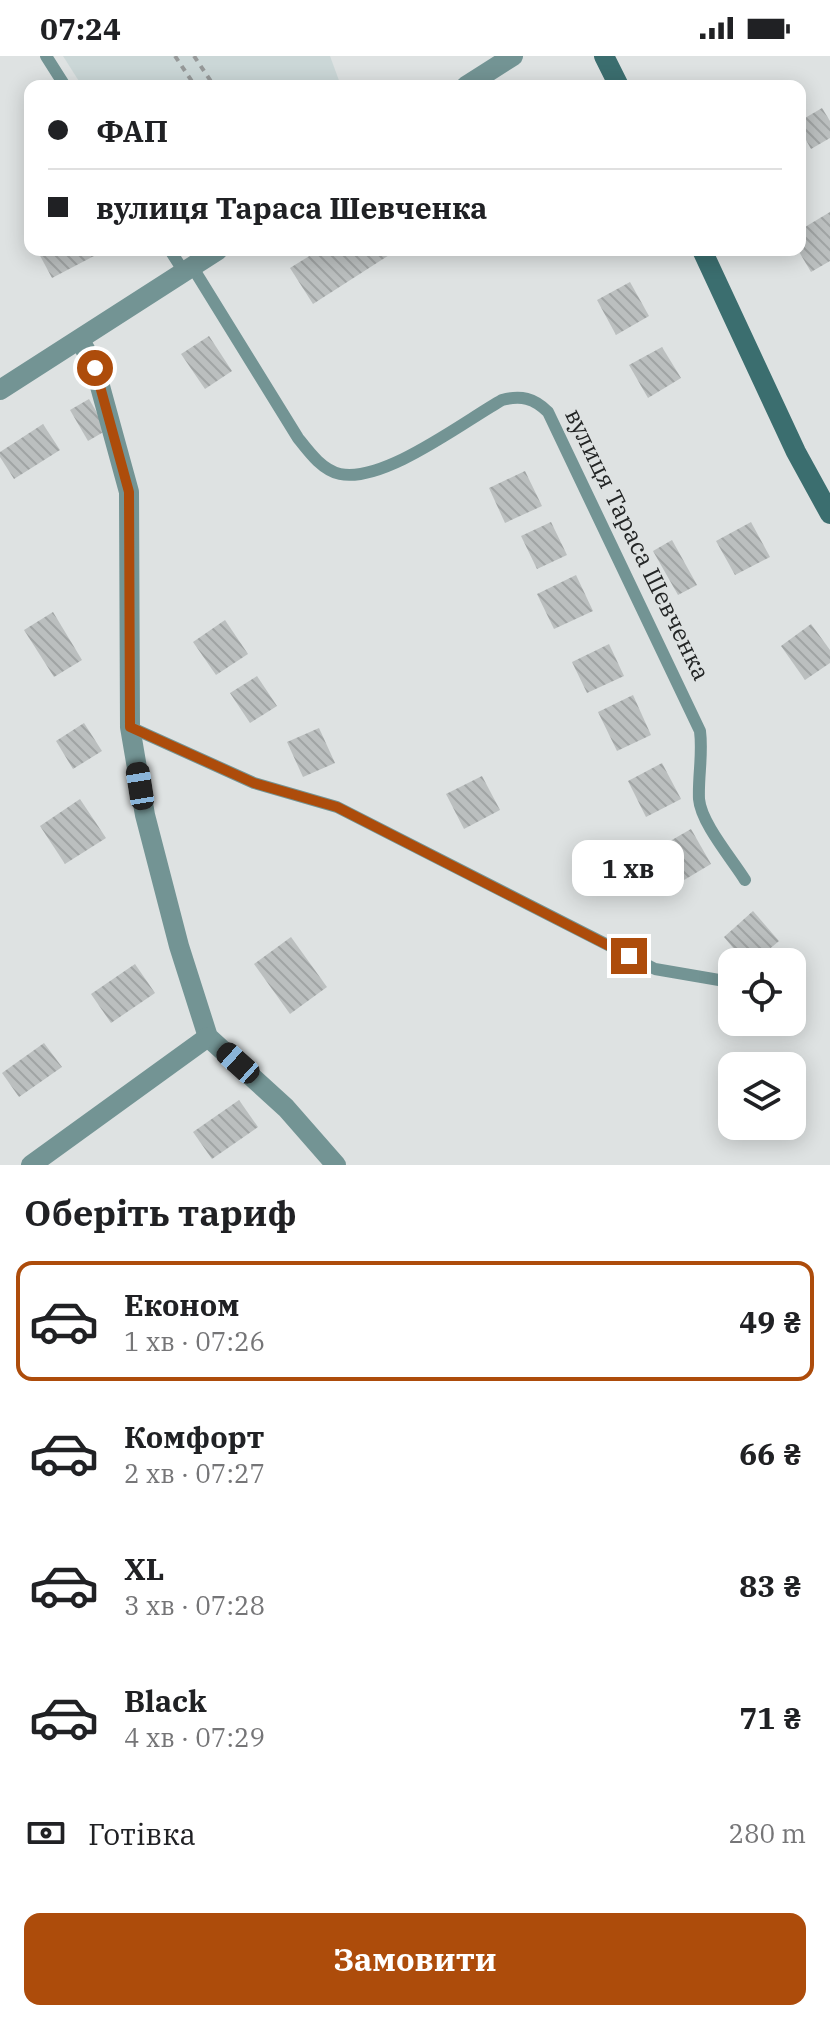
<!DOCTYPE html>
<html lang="uk">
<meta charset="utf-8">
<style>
:root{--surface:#fff;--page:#f6f6f6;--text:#202124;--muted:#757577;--line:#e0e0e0;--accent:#ad4c0b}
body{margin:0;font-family:"IBM Plex Serif",serif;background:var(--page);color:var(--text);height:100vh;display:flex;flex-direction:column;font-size:30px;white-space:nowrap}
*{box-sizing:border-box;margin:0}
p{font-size:26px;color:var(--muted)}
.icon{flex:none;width:44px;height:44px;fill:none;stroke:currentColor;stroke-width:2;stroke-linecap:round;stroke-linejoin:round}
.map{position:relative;height:1109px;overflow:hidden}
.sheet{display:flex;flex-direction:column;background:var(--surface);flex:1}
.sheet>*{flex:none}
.guide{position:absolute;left:24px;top:24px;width:782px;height:176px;border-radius:16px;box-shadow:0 4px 20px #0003;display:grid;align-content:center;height:176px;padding:0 24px;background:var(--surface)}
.tools{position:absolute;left:718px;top:892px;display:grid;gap:16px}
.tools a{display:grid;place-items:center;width:88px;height:88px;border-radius:16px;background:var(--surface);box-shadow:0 4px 20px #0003;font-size:40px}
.end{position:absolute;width:36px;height:36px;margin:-18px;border:10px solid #ad4c0b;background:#fff;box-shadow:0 0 0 4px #fff}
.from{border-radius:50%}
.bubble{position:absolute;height:56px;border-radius:16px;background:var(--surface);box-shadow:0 4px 20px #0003;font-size:26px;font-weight:700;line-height:56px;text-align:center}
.car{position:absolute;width:24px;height:48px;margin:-24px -12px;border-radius:10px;box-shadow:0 0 6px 2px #0007;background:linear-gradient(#222 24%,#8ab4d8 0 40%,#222 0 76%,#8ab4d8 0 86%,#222 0)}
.guide b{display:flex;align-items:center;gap:28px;height:76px;font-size:30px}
.guide b+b{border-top:2px solid var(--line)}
.guide i{width:20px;height:20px;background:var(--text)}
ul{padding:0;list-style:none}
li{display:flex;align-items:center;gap:24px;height:120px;margin:0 16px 12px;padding:0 8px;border:4px solid transparent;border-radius:16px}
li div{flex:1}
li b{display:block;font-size:30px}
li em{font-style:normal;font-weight:700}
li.on{border-color:var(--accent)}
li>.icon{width:72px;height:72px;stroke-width:1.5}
h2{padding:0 24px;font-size:36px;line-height:96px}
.pay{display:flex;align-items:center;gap:20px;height:88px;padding:0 24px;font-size:30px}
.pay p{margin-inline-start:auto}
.button{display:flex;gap:16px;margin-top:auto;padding:16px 24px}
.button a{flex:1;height:92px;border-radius:16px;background:var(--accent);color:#fff;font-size:32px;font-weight:700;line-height:92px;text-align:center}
.status{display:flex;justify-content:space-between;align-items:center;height:56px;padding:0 40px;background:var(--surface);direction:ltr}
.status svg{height:22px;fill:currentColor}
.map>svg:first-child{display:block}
.built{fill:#cbd7d7}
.building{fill:url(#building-back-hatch)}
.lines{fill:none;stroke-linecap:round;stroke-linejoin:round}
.path{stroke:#969999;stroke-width:4;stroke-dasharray:6 6;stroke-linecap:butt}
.lane{stroke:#739494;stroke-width:12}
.street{stroke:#739494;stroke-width:20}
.secondary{stroke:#3b6e6f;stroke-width:20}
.route{stroke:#ad4c0b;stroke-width:10}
.labels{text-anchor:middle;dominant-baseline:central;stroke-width:6;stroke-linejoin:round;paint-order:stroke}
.street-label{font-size:24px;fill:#232525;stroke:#dee2e2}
</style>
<div class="status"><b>07:24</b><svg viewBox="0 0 49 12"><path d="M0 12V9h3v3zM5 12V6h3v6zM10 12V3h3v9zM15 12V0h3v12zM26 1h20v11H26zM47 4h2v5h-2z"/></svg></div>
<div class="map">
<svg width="830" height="1109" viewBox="0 0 830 1109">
<defs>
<pattern id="building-back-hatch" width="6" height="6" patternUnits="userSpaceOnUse" patternTransform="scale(2)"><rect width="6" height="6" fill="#bbbfbf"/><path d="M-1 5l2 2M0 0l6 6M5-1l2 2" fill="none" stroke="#a0a4a4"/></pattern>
</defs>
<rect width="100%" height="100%" fill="#dee2e2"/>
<!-- built -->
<polygon class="built" points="63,0 330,0 341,30 82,30"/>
<!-- building -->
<g class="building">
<polygon points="822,52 830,65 830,82 811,93 800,73 800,65"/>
<polygon points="830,156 830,205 811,216 798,194 800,174"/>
<polygon points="37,194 91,194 94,200 52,222"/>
<polygon points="319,194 397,194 313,248 290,212"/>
<polygon points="630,226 649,260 616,279 597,244"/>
<polygon points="209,280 232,315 205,333 181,298"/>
<polygon points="662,291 681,322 648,342 629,309"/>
<polygon points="89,343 107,374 88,385 70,354"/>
<polygon points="43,368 60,394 14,423 0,401 0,396"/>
<polygon points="525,415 542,450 505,467 489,432"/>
<polygon points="551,466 567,499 537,513 521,480"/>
<polygon points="751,466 770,501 735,519 716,485"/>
<polygon points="672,484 697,529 678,539 653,495"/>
<polygon points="576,519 593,555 554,573 537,538"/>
<polygon points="53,556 82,604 54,621 24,574"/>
<polygon points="225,564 248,598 216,619 193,586"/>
<polygon points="811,568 830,594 830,607 805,624 781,590"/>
<polygon points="609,588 624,620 587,637 572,606"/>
<polygon points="257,620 277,650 250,667 230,637"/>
<polygon points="633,639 651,679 617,695 598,656"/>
<polygon points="84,667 102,695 73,713 56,685"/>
<polygon points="319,672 335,707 303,721 287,686"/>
<polygon points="662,707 681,743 646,761 628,725"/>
<polygon points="482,720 500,754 464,773 446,738"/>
<polygon points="80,743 106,782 65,808 40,770"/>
<polygon points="691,773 711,808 679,827 658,792"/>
<polygon points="753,855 779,885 754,906 745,906 724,881"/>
<polygon points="291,881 327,931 290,958 254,908"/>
<polygon points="135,908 155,937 111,967 91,938"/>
<polygon points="44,987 62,1011 19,1041 2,1017"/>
<polygon points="239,1044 258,1071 212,1103 193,1076"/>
</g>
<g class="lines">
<!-- path -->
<g class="path">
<polyline points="175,0 195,30"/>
<polyline points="194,0 214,30"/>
</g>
<!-- lane -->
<g class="lane">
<polyline points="46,0 65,30"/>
<polyline points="170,194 184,216"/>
<path d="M193 212 298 382C309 396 322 414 340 418 384 427 463 366 502 344 521 339 534 342 548 356L700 675C703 698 698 720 699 743 701 767 732 803 745 824"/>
<polyline points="130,671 254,727 337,751 655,913 719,924"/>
</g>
<!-- street -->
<g class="street">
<polyline points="466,30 513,0"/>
<polyline points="80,284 95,312 129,436 130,671 145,759 179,890 208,981 286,1052 336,1109"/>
<polyline points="0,334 218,194"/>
<polyline points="31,1109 208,981"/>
</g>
<!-- secondary -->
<g class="secondary">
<polyline points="604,0 619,30"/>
<polyline points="702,194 796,396 830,458"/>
</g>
</g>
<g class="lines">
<!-- route -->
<polyline class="route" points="95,312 129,436 130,671 254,727 337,751 629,900"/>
</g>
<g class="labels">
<!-- street labels -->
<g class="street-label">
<text transform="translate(638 488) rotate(64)">вулиця Тараса Шевченка</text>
</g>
</g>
</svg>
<div class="tools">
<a><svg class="icon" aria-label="locate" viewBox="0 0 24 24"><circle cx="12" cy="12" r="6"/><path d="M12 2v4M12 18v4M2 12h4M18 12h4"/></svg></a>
<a><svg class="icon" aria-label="layers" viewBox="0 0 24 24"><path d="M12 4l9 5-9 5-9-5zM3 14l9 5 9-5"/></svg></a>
</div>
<i class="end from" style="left:95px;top:312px"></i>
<i class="end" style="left:629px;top:900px"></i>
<div class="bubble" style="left:572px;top:784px;width:112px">1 хв</div>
<i class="car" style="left:140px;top:730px;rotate:351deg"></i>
<i class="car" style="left:238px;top:1007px;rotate:312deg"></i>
<div class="guide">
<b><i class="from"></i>ФАП</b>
<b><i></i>вулиця Тараса Шевченка</b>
</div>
</div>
<section class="sheet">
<h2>Оберіть тариф</h2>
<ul>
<li class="on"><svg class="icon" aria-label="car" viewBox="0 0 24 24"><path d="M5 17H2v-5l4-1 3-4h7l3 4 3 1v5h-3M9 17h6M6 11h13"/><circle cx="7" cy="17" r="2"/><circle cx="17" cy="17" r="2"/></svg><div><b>Економ</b><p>1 хв · 07:26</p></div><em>49 ₴</em></li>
<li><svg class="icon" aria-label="car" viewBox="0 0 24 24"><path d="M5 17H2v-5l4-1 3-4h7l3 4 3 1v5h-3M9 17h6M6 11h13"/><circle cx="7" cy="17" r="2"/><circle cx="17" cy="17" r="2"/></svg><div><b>Комфорт</b><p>2 хв · 07:27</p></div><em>66 ₴</em></li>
<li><svg class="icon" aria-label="car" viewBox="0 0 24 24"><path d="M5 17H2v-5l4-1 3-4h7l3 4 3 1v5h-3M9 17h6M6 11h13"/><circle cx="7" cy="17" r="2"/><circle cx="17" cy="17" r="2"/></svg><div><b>XL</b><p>3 хв · 07:28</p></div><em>83 ₴</em></li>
<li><svg class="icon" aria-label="car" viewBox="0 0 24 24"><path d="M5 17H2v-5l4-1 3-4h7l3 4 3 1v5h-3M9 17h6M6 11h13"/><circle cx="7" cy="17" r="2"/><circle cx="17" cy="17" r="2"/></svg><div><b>Black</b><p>4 хв · 07:29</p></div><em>71 ₴</em></li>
</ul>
<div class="pay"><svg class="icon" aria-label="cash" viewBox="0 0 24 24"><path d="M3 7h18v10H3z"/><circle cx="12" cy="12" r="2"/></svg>Готівка<p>280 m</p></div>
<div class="button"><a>Замовити</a></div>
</section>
